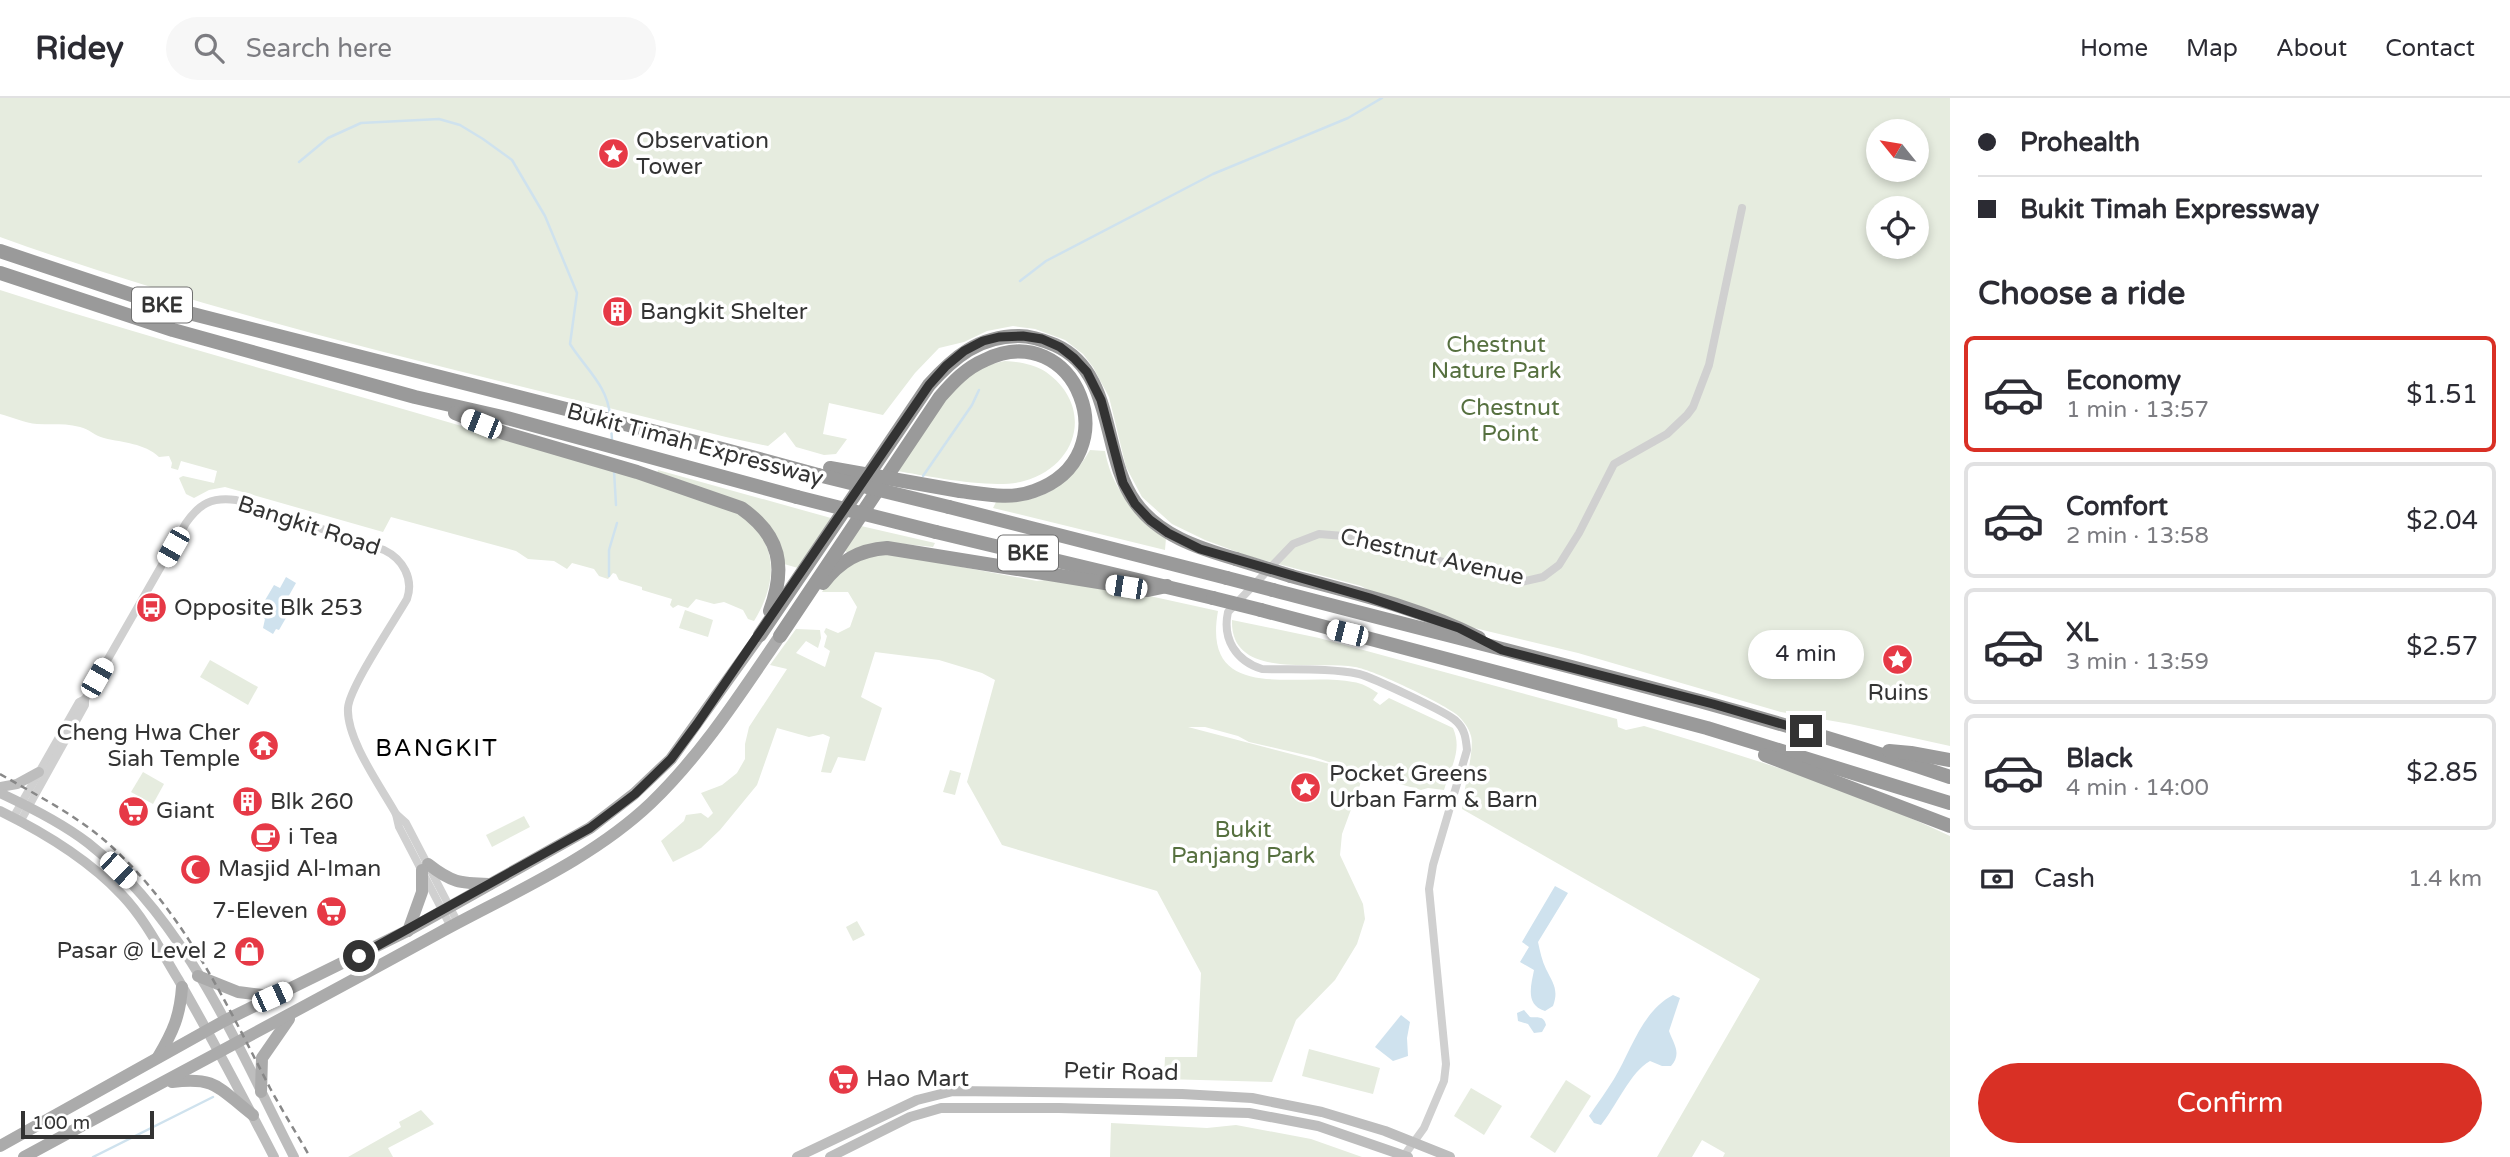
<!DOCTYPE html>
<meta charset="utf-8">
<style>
:root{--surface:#fff;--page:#f7f7f7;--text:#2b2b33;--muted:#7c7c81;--line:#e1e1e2;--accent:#d93025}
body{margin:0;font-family:"Varela Round",sans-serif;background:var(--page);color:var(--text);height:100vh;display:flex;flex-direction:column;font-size:26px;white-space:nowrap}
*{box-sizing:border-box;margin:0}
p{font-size:23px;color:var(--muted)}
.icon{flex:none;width:38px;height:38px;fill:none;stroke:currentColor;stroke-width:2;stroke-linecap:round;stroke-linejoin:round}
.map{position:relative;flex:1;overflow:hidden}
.drawer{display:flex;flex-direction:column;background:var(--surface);width:560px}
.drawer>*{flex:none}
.top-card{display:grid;align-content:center;height:154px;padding:0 28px;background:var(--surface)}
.needle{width:46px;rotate:300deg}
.tools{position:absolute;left:1866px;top:21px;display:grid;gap:14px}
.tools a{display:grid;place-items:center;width:63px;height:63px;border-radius:50%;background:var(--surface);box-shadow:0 4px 10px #0003;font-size:35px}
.scale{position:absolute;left:21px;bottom:18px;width:133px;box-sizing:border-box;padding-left:7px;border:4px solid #333;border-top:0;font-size:19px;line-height:24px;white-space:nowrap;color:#333;-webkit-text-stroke:5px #fff;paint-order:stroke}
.end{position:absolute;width:32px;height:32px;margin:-16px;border:9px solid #333;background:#fff;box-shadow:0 0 0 4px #fff}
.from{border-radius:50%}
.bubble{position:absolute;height:49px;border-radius:24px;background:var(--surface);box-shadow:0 4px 10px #0003;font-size:23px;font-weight:600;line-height:49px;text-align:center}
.car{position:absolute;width:21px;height:42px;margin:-21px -10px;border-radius:9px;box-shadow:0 0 5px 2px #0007;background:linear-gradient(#fff 24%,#345 0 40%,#fff 0 76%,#345 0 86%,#fff 0)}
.top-card b{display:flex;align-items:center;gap:24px;height:66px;font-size:26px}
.top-card b+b{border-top:2px solid var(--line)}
.top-card i{width:18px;height:18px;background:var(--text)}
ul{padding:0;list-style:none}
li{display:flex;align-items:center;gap:21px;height:116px;margin:0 14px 10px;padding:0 14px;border:4px solid var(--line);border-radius:10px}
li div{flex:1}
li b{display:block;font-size:26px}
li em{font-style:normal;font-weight:600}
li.selected{border-color:var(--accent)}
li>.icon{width:63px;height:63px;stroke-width:1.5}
h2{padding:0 28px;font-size:32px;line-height:84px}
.pay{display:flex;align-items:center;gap:18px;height:77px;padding:0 28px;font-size:26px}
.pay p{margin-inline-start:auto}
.button{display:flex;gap:14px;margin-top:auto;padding:14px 28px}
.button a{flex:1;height:80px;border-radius:42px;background:var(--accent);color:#fff;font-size:28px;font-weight:600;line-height:80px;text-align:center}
header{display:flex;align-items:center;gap:42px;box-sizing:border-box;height:98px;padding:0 35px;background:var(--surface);border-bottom:2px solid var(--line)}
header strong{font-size:33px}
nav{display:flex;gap:38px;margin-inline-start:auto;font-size:24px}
.search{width:490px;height:63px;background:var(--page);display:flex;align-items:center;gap:18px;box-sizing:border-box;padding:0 24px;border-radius:38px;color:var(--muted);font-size:26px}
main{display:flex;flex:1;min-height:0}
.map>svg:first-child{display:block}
.green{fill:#e6ecdf;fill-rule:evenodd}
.water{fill:#cfe2ee}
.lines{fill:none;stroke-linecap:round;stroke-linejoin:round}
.stream{stroke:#cfe2ee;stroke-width:2.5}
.street{stroke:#d0d0d0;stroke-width:8}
.secondary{stroke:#bdbdbd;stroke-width:10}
.primary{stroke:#ababab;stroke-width:12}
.highway{stroke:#9a9a9a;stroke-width:14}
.rail{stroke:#888;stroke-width:2.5;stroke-dasharray:7 5;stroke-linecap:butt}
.highway-bridge{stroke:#9a9a9a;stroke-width:14}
.route{stroke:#333;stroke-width:9}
.labels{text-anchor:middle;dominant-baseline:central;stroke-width:7;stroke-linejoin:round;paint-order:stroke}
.shield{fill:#fff;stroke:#707070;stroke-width:2}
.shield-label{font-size:21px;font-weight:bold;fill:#333}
.poi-label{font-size:23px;fill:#333;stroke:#fff;text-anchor:start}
.park-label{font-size:23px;fill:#56703f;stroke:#fff}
.street-label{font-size:23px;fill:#333;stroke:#fff}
.neighbourhood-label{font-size:24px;letter-spacing:2px;fill:#000;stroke:#fff}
</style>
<header>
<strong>Ridey</strong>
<div class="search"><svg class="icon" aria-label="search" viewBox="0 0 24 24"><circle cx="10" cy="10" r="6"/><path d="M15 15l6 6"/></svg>Search here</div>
<nav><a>Home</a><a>Map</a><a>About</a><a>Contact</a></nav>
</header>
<main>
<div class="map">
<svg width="1950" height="1059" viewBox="0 0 1950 1059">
<rect width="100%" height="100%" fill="#fff"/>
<!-- green -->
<g class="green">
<path d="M0 0H1950V648L1850 626 1781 614 1578 555 1409 514 1361 488 1248 458 1205 442 1172 426 1142 399 1126 369 1109 299 1093 269 1083 256 1065 242 1035 231 1013 228 987 233 964 244 939 250 915 275 883 317 829 305 823 336 847 341 836 356 824 357 796 349 785 334 768 348 726 339C483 278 236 224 0 139ZM1878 33H1916V72H1878ZM1878 110H1916V149H1878Z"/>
<path d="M0 192C192 254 387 304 579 363 621 376 664 387 706 402 720 408 736 412 748 423 780 451 775 489 754 523L748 521 743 512 724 504 714 506 696 501 688 510 678 507 673 510 670 507 672 501 642 492V489L619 482 616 476 613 475 608 481 599 478 594 471 572 465 567 471 554 463 528 461 516 453 391 419 383 434 225 389 209 392 194 400 186 396 179 380 183 378 214 385 217 373 181 363 178 372 171 370 172 365 169 358 159 359C144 345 124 345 104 340 95 338 89 331 80 329 65 325 52 327 37 326 25 325 12 319 0 316Z"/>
<path d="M1005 263C1019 264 1033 266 1046 274 1094 308 1079 368 1024 383 994 392 928 378 897 373 916 343 934 307 960 283 972 272 990 266 1005 263Z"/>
<path d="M1090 352 1105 353C1113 396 1136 413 1166 440L1165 452 993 410 996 404C1039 406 1068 390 1090 352Z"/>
<polygon points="658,372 831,420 798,470 784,466 772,433 657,376"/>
<polygon points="861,428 935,445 933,449 885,444 848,455 844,452"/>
<path d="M882 454 1037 483 1045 482 1136 495 1218 513C1201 608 1299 573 1353 584 1362 585 1370 590 1378 595L1373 602 1380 607 1389 600 1453 630C1463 653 1450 670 1444 692L1428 690 1421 692 1364 676 1342 736 1340 757 1363 806 1365 821 1357 846 1335 882 1296 922 1272 984 1164 981 1165 959H1197L1201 875 1157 793 1002 747 967 684 995 582 982 575 939 562 875 554 861 599 882 610 865 663 838 659 831 675 821 674 830 639 823 636 809 639 777 630 757 687 720 732 701 750 673 764 661 743 684 723 686 717 701 715 708 720 713 715 701 695 722 687 737 675 745 661V646L749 629 787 571 770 567 796 531 820 532 821 540 818 550 806 543 796 555 825 569 830 553 824 549 827 538 824 534 826 530 838 535 850 529 857 509 848 494H822C841 466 851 465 882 454ZM1188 629H1205L1238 638 1249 644 1314 659 1349 671Z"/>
<polygon points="685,512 713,522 708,539 679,530"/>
<path d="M1232 522 1319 540 1617 621 1618 629 1626 632 1644 628C1748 659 1852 691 1950 738V1059H1723L1725 1055 1702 1042 1692 1059H1657L1760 881 1462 711C1463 693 1475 651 1471 638 1469 630 1463 622 1456 616 1440 604 1374 572 1355 569 1316 562 1230 583 1232 522Z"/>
<polygon points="210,562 258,589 248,607 200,579"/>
<polygon points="950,672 961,675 955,697 943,694"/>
<polygon points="143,674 164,686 153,706 131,694"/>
<polygon points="524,718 530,729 492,749 486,737"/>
<polygon points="857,823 865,837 853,843 846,829"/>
<polygon points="1309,951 1380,970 1373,996 1302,978"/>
<polygon points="1566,982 1591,998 1555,1055 1530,1039"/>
<polygon points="1471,990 1502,1008 1484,1037 1454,1018"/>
<polygon points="421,1012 434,1026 388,1050 393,1059 348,1059 401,1029 399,1024"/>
<polygon points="1111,1025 1207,1030 1236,1027 1311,1041 1362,1059 1110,1059"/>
</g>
<!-- water -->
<g class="water">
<polygon points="286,479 296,485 287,501 294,506 279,532 276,531 273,536 263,530 265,521 258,514 274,487 280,490"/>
<polygon points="1801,536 1805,543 1796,553 1786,553 1785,548 1787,542"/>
<path d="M1555 788 1568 795 1538 844C1540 853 1542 863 1546 871 1553 885 1559 892 1553 908L1545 913C1525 907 1531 888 1534 872L1520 864 1529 849 1522 844Z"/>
<path d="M1673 897 1680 900 1669 933C1674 947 1682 955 1671 968H1662L1650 963C1631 973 1615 1010 1601 1027L1594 1025 1589 1018C1597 1006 1606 994 1614 981 1631 953 1642 913 1673 897Z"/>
<path d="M1524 912 1530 919C1537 920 1544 917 1546 927L1542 934 1534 935 1528 926 1518 923 1517 915Z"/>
<polygon points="1401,917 1410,924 1407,940 1408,958 1393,963 1375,949"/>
</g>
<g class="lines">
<!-- stream -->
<g class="stream">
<path d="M299 64 328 40 361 25 439 21 460 27 483 41 512 62 545 118 577 195 570 246C585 270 608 288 610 318"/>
<polyline points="1020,183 1046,163 1213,76 1348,20 1382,0"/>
<polyline points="611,328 612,342"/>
<polyline points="614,373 616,407"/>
<polyline points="923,378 972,307 979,292"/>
<polyline points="609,478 609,452 617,425"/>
<polyline points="93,1059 213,999"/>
</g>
<!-- street -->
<g class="street">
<polyline points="396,716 406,725 458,825"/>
<polyline points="13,720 79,604 85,601"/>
<path d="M20 724 85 607V601L186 425C200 405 212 399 236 402L384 452C403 461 414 481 407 501 395 522 349 590 348 610 346 641 381 689 396 716L399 729 451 829"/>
<path d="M1403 1059 1424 1030 1444 983 1446 966 1429 791 1433 767 1467 652C1466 641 1465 631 1456 623 1449 615 1371 579 1359 576 1329 570 1294 572 1262 571 1236 563 1222 541 1228 514L1293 446 1319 436 1344 438 1521 484 1543 479 1559 467 1579 435 1614 366 1667 336 1687 317 1693 309 1709 267 1742 110"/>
</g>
<!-- secondary -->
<g class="secondary">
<polyline points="0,689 17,686 39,674"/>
<path d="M0 695C30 709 62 725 88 745 187 823 238 950 294 1059"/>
<path d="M0 713C45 735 88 761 122 797 145 821 161 853 178 881 212 940 243 999 274 1059"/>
<polyline points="797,1059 917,1002 953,993 1182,996 1252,1000 1322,1014 1385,1033 1450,1059"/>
<polyline points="830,1059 910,1019 941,1010 1059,1010 1249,1015 1318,1028 1408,1059"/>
</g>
<!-- primary -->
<g class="primary">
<path d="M428 766C452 785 460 785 490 786"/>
<polyline points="408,833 422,794 422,772"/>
<polyline points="198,878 238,894 271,898"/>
<path d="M158 959C173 934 180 918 182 889"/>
<path d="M172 984C217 978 219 991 253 1017"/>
<polyline points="261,994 262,960 289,921"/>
<polyline points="0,1048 224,923 407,833 590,730 634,696 671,661 760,537"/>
<path d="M24 1059C162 984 301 911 439 835 510 796 591 762 651 705 702 656 741 595 780 538"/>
</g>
<!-- highway -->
<g class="highway">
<polyline points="0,153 177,212 711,348 818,377"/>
<polyline points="0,175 173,232 415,299 507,320 797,399"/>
<path d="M455 315 504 335 637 374 741 410C781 438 786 469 770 513"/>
<polyline points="949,409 1227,480"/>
<polyline points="936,434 1213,500"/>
<path d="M1291 478C1354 495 1421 510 1479 540"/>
<path d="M823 485C840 463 859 452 887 450L1148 492 1167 488"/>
<path d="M1273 492C1500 552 1728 604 1950 679"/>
<polyline points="1261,512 1707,630 1950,705"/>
<path d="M760 537 929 287C954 259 979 238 1019 238 1032 238 1043 242 1055 247 1116 274 1101 357 1135 404 1158 437 1198 450 1236 461"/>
<path d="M780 538 940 299C953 284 966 270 985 262 1075 218 1132 358 1034 393 1011 402 984 396 960 393"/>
<polyline points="1889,653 1911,655 1950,662"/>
<polyline points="1765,657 1950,728"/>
</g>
<!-- rail -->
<path class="rail" d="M0 676C38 698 78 718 111 748 185 816 225 903 270 990 283 1014 297 1036 310 1059"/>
<!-- highway-bridge -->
<g class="highway-bridge">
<polyline points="830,370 960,393"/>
<polyline points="818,377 949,409"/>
<polyline points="797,399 936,434"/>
<polyline points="1236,461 1291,478"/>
<polyline points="1227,480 1273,492"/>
<polyline points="1213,500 1261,512"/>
</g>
</g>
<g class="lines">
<!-- route -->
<polyline class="route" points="359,858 590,730 635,696 671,661 697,626 929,287 946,268 964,253 983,243 999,239 1023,238 1042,241 1060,249 1074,260 1087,274 1101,302 1123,385 1135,406 1150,422 1168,435 1200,451 1370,500 1459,530 1502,552 1713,606 1806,633"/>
</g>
<!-- icons -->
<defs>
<symbol id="sight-disc" viewBox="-11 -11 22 22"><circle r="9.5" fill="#e63946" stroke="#fff"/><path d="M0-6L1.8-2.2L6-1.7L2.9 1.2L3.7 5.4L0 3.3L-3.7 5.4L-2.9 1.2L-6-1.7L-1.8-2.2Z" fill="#fff"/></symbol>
<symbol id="building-disc" viewBox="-11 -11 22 22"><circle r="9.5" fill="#e63946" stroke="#fff"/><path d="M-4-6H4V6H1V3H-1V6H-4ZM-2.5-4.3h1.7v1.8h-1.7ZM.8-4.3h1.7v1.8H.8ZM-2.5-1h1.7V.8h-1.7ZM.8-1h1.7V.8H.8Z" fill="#fff"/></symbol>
<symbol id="bus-disc" viewBox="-11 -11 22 22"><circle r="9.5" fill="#e63946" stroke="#fff"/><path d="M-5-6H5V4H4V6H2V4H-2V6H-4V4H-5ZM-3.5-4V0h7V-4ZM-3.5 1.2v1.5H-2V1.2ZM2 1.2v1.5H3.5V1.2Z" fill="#fff"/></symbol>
<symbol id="temple-disc" viewBox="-11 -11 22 22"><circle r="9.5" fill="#e63946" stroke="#fff"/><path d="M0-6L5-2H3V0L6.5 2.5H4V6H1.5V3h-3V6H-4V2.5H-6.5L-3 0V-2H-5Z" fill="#fff"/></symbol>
<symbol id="supermarket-disc" viewBox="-11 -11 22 22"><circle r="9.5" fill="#e63946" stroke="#fff"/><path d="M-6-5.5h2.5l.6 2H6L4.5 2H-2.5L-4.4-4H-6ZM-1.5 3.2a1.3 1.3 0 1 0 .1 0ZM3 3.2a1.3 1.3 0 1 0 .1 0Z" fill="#fff"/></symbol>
<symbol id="cafe-disc" viewBox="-11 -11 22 22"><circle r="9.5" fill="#e63946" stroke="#fff"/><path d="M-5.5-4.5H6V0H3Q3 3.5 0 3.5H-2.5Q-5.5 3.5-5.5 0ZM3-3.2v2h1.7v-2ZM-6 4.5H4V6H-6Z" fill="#fff"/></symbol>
<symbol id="mosque-disc" viewBox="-11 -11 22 22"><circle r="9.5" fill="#e63946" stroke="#fff"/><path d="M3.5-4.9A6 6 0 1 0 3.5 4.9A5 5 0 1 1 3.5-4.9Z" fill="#fff"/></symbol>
<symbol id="shop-disc" viewBox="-11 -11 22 22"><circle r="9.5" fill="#e63946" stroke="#fff"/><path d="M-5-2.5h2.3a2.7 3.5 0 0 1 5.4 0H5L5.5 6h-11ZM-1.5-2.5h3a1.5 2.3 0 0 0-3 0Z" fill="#fff"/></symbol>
</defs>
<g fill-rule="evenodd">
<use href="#sight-disc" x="596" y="38" width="35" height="35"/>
<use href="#building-disc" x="600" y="196" width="35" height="35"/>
<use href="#bus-disc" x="134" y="492" width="35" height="35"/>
<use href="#sight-disc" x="1880" y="544" width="35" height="35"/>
<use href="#temple-disc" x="246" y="630" width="35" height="35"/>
<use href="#sight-disc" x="1288" y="672" width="35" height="35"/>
<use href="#building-disc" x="230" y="686" width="35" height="35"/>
<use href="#supermarket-disc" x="116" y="696" width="35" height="35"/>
<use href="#cafe-disc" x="248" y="722" width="35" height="35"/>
<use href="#mosque-disc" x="178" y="754" width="35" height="35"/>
<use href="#supermarket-disc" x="314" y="796" width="35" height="35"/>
<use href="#shop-disc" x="232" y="836" width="35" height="35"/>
<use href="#supermarket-disc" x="826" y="964" width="35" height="35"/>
</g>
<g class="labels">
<!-- shield labels -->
<g class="shield">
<rect x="132" y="189.5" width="60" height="35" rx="5"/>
<rect x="998" y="437.5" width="60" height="35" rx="5"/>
</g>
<g class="shield-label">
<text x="162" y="207">BKE</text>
<text x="1028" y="455">BKE</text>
</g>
<!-- poi labels -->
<g class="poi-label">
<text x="636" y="43">Observation<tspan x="636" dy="26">Tower</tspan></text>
<text x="640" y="214">Bangkit Shelter</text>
<text x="174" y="510">Opposite Blk 253</text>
<text x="1898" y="595" text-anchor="middle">Ruins</text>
<text x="240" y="635" text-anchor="end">Cheng Hwa Cher<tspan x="240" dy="26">Siah Temple</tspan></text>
<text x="1329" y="676">Pocket Greens<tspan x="1329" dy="26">Urban Farm &amp; Barn</tspan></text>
<text x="270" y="704">Blk 260</text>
<text x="156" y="713">Giant</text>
<text x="288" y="739">i Tea</text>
<text x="218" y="771">Masjid Al-Iman</text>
<text x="308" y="813" text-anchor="end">7-Eleven</text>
<text x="227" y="853" text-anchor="end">Pasar @ Level 2</text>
<text x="866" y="981">Hao Mart</text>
</g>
<!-- park labels -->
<g class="park-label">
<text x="1496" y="247">Chestnut<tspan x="1496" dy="26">Nature Park</tspan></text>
<text x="1510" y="310">Chestnut<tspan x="1510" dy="26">Point</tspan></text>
<text x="1243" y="732">Bukit<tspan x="1243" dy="26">Panjang Park</tspan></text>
</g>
<!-- street labels -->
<g class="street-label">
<text transform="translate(695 347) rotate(15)">Bukit Timah Expressway</text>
<text transform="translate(309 428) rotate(18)">Bangkit Road</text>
<text transform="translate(1432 459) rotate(13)">Chestnut Avenue</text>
<text transform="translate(1121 974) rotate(1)">Petir Road</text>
</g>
<!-- neighbourhood labels -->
<g class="neighbourhood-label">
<text x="437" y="650">BANGKIT</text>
</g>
</g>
</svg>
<div class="tools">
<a><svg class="needle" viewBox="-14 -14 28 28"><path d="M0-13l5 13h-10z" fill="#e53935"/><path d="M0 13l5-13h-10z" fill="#7c7c81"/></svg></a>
<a><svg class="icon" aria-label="locate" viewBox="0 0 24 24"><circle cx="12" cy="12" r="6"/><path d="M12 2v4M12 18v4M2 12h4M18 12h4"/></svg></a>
</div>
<div class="scale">100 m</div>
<i class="end from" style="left:359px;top:858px"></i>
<i class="end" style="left:1806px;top:633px"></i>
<div class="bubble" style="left:1748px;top:532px;width:116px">4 min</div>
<i class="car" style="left:481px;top:326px;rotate:292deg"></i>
<i class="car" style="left:173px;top:449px;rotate:210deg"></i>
<i class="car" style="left:1126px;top:489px;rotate:279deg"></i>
<i class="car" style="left:1347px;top:535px;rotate:284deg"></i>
<i class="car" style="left:97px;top:580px;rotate:30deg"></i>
<i class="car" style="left:118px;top:772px;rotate:134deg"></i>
<i class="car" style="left:272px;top:899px;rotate:66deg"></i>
</div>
<section class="drawer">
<div class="top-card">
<b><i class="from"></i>Prohealth</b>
<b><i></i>Bukit Timah Expressway</b>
</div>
<h2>Choose a ride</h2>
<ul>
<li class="selected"><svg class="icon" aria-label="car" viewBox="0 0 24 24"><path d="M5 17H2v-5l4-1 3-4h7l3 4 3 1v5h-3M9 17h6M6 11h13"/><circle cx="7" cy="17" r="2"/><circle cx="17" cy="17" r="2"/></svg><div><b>Economy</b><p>1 min · 13:57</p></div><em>$1.51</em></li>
<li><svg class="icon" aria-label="car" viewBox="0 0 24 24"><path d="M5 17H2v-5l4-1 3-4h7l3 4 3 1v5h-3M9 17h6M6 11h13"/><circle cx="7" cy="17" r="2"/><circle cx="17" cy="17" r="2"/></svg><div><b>Comfort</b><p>2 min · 13:58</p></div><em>$2.04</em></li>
<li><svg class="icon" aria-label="car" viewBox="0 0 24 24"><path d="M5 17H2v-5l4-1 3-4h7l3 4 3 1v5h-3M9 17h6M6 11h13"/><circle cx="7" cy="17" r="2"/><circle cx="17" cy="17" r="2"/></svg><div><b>XL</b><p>3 min · 13:59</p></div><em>$2.57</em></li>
<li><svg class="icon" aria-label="car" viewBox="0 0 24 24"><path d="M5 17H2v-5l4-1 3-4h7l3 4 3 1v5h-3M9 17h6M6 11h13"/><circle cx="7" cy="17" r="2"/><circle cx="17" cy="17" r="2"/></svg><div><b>Black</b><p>4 min · 14:00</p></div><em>$2.85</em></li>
</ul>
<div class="pay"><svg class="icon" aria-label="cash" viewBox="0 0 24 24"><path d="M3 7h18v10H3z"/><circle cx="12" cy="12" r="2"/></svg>Cash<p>1.4 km</p></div>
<div class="button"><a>Confirm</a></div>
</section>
</main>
